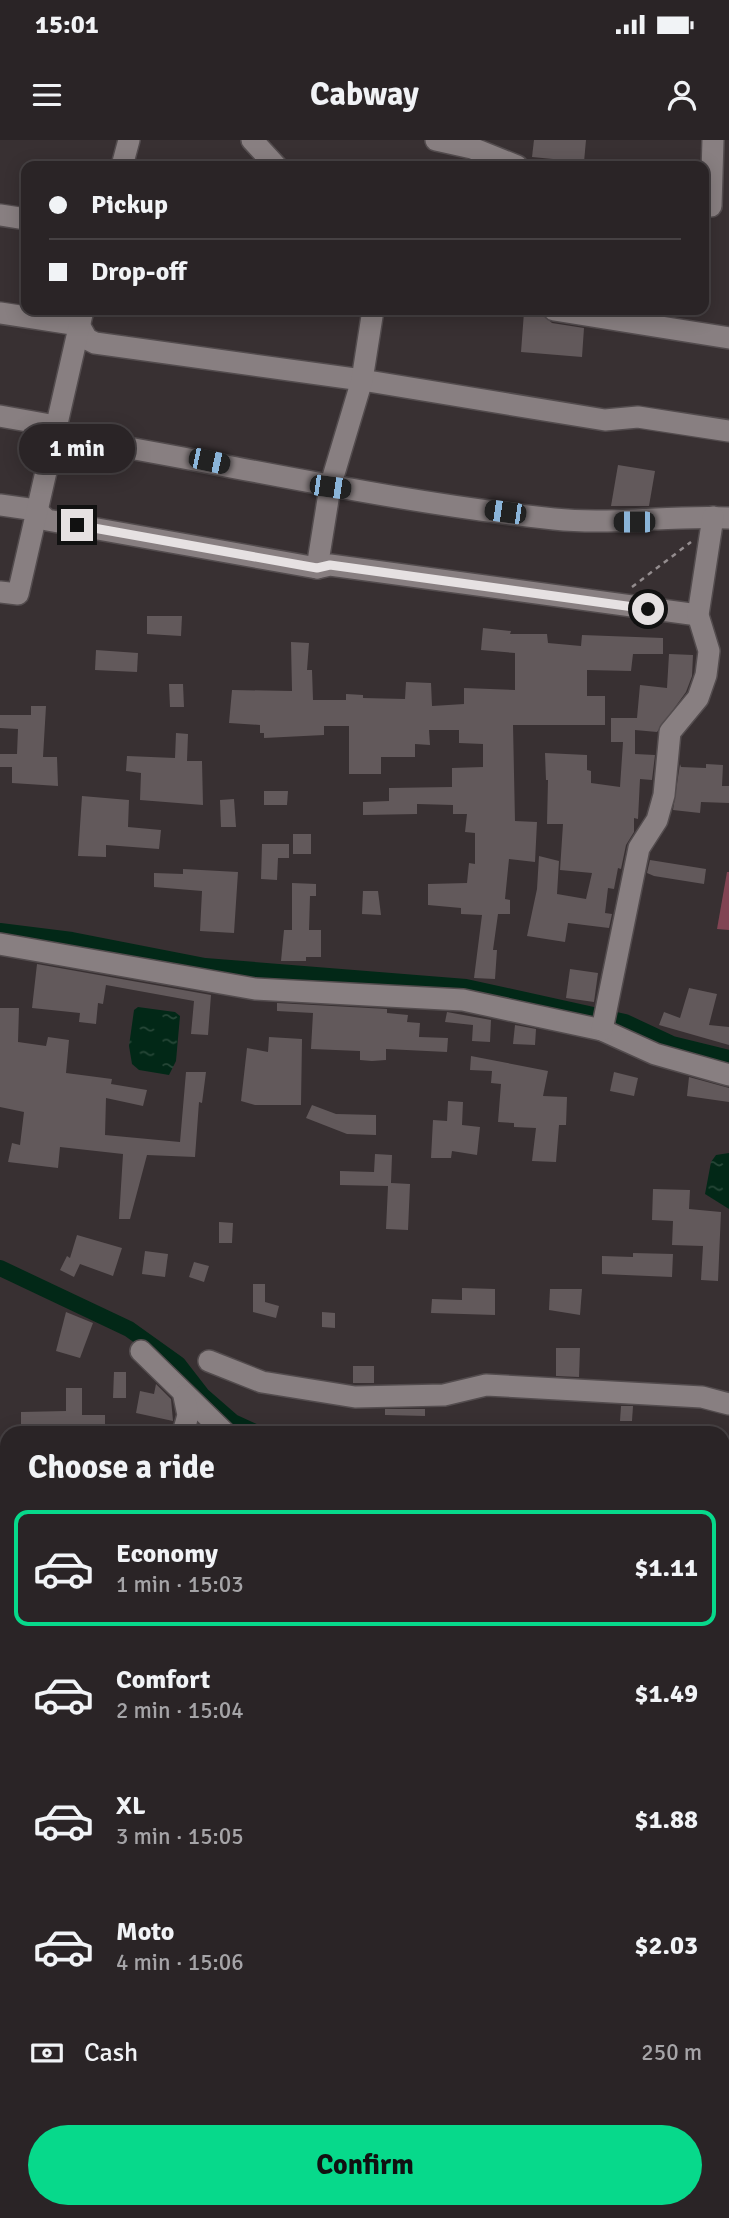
<!DOCTYPE html>
<meta charset="utf-8">
<style>
:root{--surface:#2a2426;--page:#322c2e;--text:#f1f3f6;--muted:#a5a4a7;--line:#464143;--accent:#07d98b}
body{margin:0;font-family:Signika,sans-serif;background:var(--page);color:var(--text);height:100vh;display:flex;flex-direction:column;font-size:26px;white-space:nowrap}
*{box-sizing:border-box;margin:0}
p{font-size:23px;color:var(--muted)}
.icon{flex:none;width:38px;height:38px;fill:none;stroke:currentColor;stroke-width:2;stroke-linecap:round;stroke-linejoin:round}
.map{position:relative;flex:1;overflow:hidden}
.drawer{position:absolute;left:0px;top:1286px;width:730px;height:793px;display:flex;flex-direction:column;background:var(--surface);border-radius:21px 21px 0 0;box-shadow:0 4px 18px #0003,0 0 0 2px var(--line)}
.drawer>*{flex:none}
.hud{position:absolute;left:21px;top:21px;width:688px;height:154px;border-radius:14px;box-shadow:0 4px 18px #0003,0 0 0 2px var(--line);display:grid;align-content:center;height:154px;padding:0 28px;background:var(--surface)}
.end{position:absolute;width:32px;height:32px;margin:-16px;border:9px solid #e6e1e2;background:#111;box-shadow:0 0 0 4px #111}
.from{border-radius:50%}
.bubble{position:absolute;height:49px;border-radius:24px;background:var(--surface);box-shadow:0 4px 18px #0003,0 0 0 2px var(--line);font-size:23px;font-weight:800;line-height:49px;text-align:center}
.car{position:absolute;width:21px;height:42px;margin:-21px -10px;border-radius:9px;box-shadow:0 0 5px 2px #0007;background:linear-gradient(#222 24%,#8ab4d8 0 40%,#222 0 76%,#8ab4d8 0 86%,#222 0)}
.hud b{display:flex;align-items:center;gap:24px;height:66px;font-size:26px}
.hud b+b{border-top:2px solid var(--line)}
.hud i{width:18px;height:18px;background:var(--text)}
ul{padding:0;list-style:none}
li{display:flex;align-items:center;gap:21px;height:116px;margin:0 14px 10px;padding:0 14px;border:4px solid transparent;border-radius:14px}
li div{flex:1}
li b{display:block;font-size:26px}
li em{font-style:normal;font-weight:800}
li.active{border-color:var(--accent)}
li>.icon{width:63px;height:63px;stroke-width:1.5}
h2{padding:0 28px;font-size:32px;line-height:84px}
.pay{display:flex;align-items:center;gap:18px;height:77px;padding:0 28px;font-size:26px}
.pay p{margin-inline-start:auto}
.primary-button{display:flex;gap:14px;margin-top:auto;padding:14px 28px}
.primary-button a{flex:1;height:80px;border-radius:42px;background:var(--accent);color:#111;font-size:28px;font-weight:800;line-height:80px;text-align:center}
.status{display:flex;justify-content:space-between;align-items:center;height:49px;padding:0 35px;background:var(--surface);direction:ltr}
.status svg{height:19px;fill:currentColor}
header{display:flex;justify-content:space-between;align-items:center;height:91px;padding:0 28px;background:var(--surface);font-size:32px;font-weight:800}
.map>svg:first-child{display:block}
.park{fill:#814453}
.water{fill:url(#water-ripples)}
.lines{fill:none;stroke-linecap:round;stroke-linejoin:round}
.canal{stroke:#022817;stroke-width:16}
.building{fill:#62595b}
.minor-casing{stroke:#534c4e;stroke-width:24}
.major-casing{stroke:#534c4e;stroke-width:30}
.path{stroke:#948d8f;stroke-width:2.5;stroke-dasharray:5 5;stroke-linecap:butt}
.minor{stroke:#887f81;stroke-width:21}
.major{stroke:#5d8c73;stroke-width:26}
.route{stroke:#e6e1e2;stroke-width:9}
</style>
<div class="status"><b>15:01</b><svg viewBox="0 0 49 12"><path d="M0 12V9h3v3zM5 12V6h3v6zM10 12V3h3v9zM15 12V0h3v12zM26 1h20v11H26zM47 4h2v5h-2z"/></svg></div>
<header><svg class="icon" aria-label="menu" viewBox="0 0 24 24"><path d="M4 6h16M4 12h16M4 18h16"/></svg>Cabway<svg class="icon" aria-label="person" viewBox="0 0 24 24"><circle cx="12" cy="8" r="4"/><path d="M4 21q1-7 8-7t8 7"/></svg></header>
<div class="map">
<svg width="729" height="2078" viewBox="0 0 729 2078">
<defs>
<pattern id="water-ripples" width="26" height="14" patternUnits="userSpaceOnUse" patternTransform="scale(1.75)"><rect width="26" height="14" fill="#022817"/><path d="M2 4q2-2 4 0t4 0M15 11q2-2 4 0t4 0" fill="none" stroke="#274738"/></pattern>
</defs>
<rect width="100%" height="100%" fill="#383032"/>
<!-- park -->
<polygon class="park" points="727,732 729,732 729,790 717,789"/>
<!-- water -->
<g class="water">
<polygon points="138,867 175,872 180,876 176,921 169,935 139,930 132,924 129,906 134,870"/>
<polygon points="729,1013 729,1069 705,1054 711,1022 716,1015"/>
<polygon points="729,1508 729,1708 723,1720 723,1520"/>
</g>
<g class="lines">
<!-- canal -->
<g class="canal">
<polyline points="0,791 72,800 205,826 466,847 625,882 672,904 729,918"/>
<polyline points="0,1128 129,1189 178,1224 202,1255 233,1282 257,1293"/>
<polyline points="0,1830 7,1829"/>
</g>
</g>
<!-- building -->
<g class="building">
<polygon points="534,0 586,0 584,22 532,17"/>
<polygon points="524,172 542,174 552,183 584,188 582,217 521,212"/>
<polygon points="618,325 655,331 649,366 611,366"/>
<polygon points="147,476 182,476 181,496 147,494"/>
<polygon points="483,488 511,491 510,494 547,494 548,503 581,506 582,495 663,498 663,514 633,514 631,531 587,530 587,556 605,556 605,585 513,585 515,681 537,682 535,722 509,719 505,759 510,760 510,774 498,774 493,810 497,810 495,839 474,838 482,775 461,774 461,768 428,765 428,744 467,743 469,723 475,724 475,693 465,692 467,674 453,674 453,665 417,664 417,674 363,675 363,662 389,661 389,648 452,647 452,628 483,627 483,604 459,603 459,590 429,590 430,605 415,604 415,617 381,617 381,634 349,634 349,586 324,586 324,595 264,598 264,593 260,593 260,585 229,583 232,550 292,551 291,502 309,503 307,530 312,530 313,560 346,560 346,554 363,555 363,558 405,559 406,542 431,543 432,566 464,564 464,548 515,550 515,513 481,510"/>
<polygon points="96,510 138,513 137,532 95,530"/>
<polygon points="669,514 693,515 692,536 686,552 657,592 635,590 635,614 655,615 652,640 640,639 638,679 634,678 634,692 626,705 621,729 618,728 614,749 608,748 605,773 612,774 609,788 568,783 565,802 527,796 537,749 539,716 559,721 557,754 586,759 592,733 560,730 563,684 547,684 548,640 546,640 545,613 587,615 587,630 591,631 591,643 620,647 623,602 611,602 611,578 637,578 640,545 667,548"/>
<polygon points="169,544 183,544 184,567 170,567"/>
<polygon points="31,566 46,566 43,617 57,617 58,646 12,643 12,627 0,627 0,614 17,614 18,589 0,588 0,575 31,575"/>
<polygon points="176,593 188,594 187,621 202,621 203,665 140,660 141,633 126,631 127,616 175,618"/>
<polygon points="680,624 681,627 706,628 706,624 723,625 722,646 729,646 729,663 701,662 700,673 673,670"/>
<polygon points="264,651 288,651 287,665 264,665"/>
<polygon points="82,656 129,660 128,687 161,690 159,709 106,705 106,717 78,716"/>
<polygon points="234,659 236,687 221,687 220,660"/>
<rect x="293" y="694" width="18" height="20"/>
<polygon points="262,704 289,704 289,718 278,718 277,740 261,739"/>
<polygon points="650,720 706,729 704,744 654,736 647,733"/>
<polygon points="183,729 238,732 234,793 200,791 202,751 154,747 154,733 183,734"/>
<polygon points="292,743 316,744 316,756 310,756 309,790 321,790 321,817 306,817 306,821 281,821 284,790 292,790"/>
<polygon points="363,751 378,751 381,775 362,774"/>
<polygon points="37,824 211,855 208,895 191,894 194,861 106,845 103,864 98,863 96,884 79,882 80,873 32,868"/>
<polygon points="570,829 598,833 594,862 566,858"/>
<polygon points="689,848 717,854 709,885 729,887 729,905 659,885 664,872 680,878"/>
<polygon points="277,863 387,869 387,873 408,875 407,882 420,883 419,897 448,898 447,912 386,909 386,920 372,921 360,920 360,911 311,909 313,873 277,871"/>
<polygon points="0,868 19,868 18,902 46,906 48,897 69,900 66,933 112,939 111,944 147,950 143,966 106,958 105,995 180,1002 186,932 206,932 202,963 199,962 195,1017 147,1015 130,1079 119,1079 123,1014 60,1007 58,1028 8,1022 12,1003 20,1005 24,972 0,967"/>
<polygon points="447,872 491,880 490,902 472,901 473,885 445,882"/>
<polygon points="515,885 536,889 535,905 513,904"/>
<polygon points="269,897 302,899 301,965 255,965 241,961 247,908 268,912"/>
<polygon points="471,916 548,931 543,956 567,957 566,985 559,985 556,1022 532,1021 536,988 514,987 514,983 498,982 501,944 491,943 492,931 470,930"/>
<polygon points="614,932 638,938 634,956 610,951"/>
<polygon points="689,937 729,948 729,962 687,956"/>
<polygon points="448,961 463,962 462,985 480,987 477,1015 452,1011 451,1018 431,1018 433,980 447,981"/>
<polygon points="312,965 336,974 376,975 376,995 347,994 306,978"/>
<polygon points="375,1014 392,1015 391,1043 410,1044 408,1090 386,1089 388,1046 340,1045 340,1031 374,1032"/>
<polygon points="653,1049 690,1050 689,1069 721,1072 718,1141 701,1140 703,1106 672,1105 673,1081 652,1080"/>
<polygon points="219,1082 233,1083 232,1103 219,1103"/>
<polygon points="77,1095 122,1108 113,1136 80,1124 74,1137 60,1130 67,1116 70,1118"/>
<polygon points="145,1111 168,1114 165,1137 142,1134"/>
<polygon points="633,1113 673,1114 672,1137 602,1134 602,1116 633,1117"/>
<polygon points="194,1122 209,1126 204,1142 189,1137"/>
<polygon points="253,1144 265,1144 265,1162 279,1166 276,1178 253,1172"/>
<polygon points="462,1148 495,1149 495,1175 431,1173 432,1159 462,1160"/>
<polygon points="550,1149 582,1149 580,1175 549,1170"/>
<polygon points="66,1172 93,1183 80,1218 56,1211"/>
<polygon points="322,1172 335,1173 335,1188 322,1187"/>
<polygon points="556,1208 580,1208 579,1237 556,1236"/>
<rect x="353" y="1226" width="21" height="17"/>
<polygon points="114,1232 126,1232 126,1258 113,1258"/>
<polygon points="156,1244 171,1259 173,1281 136,1273 140,1251 154,1254"/>
<polygon points="66,1248 82,1248 82,1275 105,1275 105,1291 21,1293 21,1272 66,1271"/>
<polygon points="621,1266 633,1266 632,1281 620,1281"/>
<polygon points="385,1269 425,1269 425,1276 385,1275"/>
</g>
<g class="lines">
<defs>
<g id="minor">
<polyline points="252,0 276,26"/>
<polyline points="436,0 472,8 517,26"/>
<polyline points="122,26 129,0"/>
<polyline points="711,66 713,0"/>
<polyline points="0,75 26,79"/>
<polyline points="554,170 729,198"/>
<polyline points="0,173 79,185 87,199 95,203 362,240 605,280 638,277 729,291"/>
<path d="M0 276 56 286 66 297C229 324 390 362 554 379 613 385 671 375 729 378"/>
<polyline points="0,365 36,370 47,380 317,428 330,425 698,475"/>
<polyline points="317,428 330,347 362,240 373,170"/>
<polyline points="0,452 18,454 83,170"/>
<polyline points="0,804 255,849 463,860 602,890 655,914 729,935"/>
<polyline points="602,890 639,708 657,680 664,655 670,592 698,558 706,535 709,511 698,475 713,377"/>
<polyline points="141,1211 225,1293"/>
<polyline points="209,1221 262,1242 355,1257 444,1255 486,1245 702,1257 729,1264"/>
<polyline points="183,1293 188,1275 184,1256"/>
<polyline points="0,1310 7,1310"/>
<polyline points="723,1463 729,1452"/>
<polyline points="0,1815 7,1814"/>
<polyline points="0,1861 7,1860"/>
</g>
<g id="major">
<polyline points="723,1767 729,1755"/>
<polyline points="568,2078 571,2072"/>
</g>
</defs>
<!-- minor casing -->
<use href="#minor" class="minor-casing"/>
<!-- major casing -->
<use href="#major" class="major-casing"/>
<!-- path -->
<polyline class="path" points="632,447 691,402"/>
<!-- minor -->
<use href="#minor" class="minor"/>
<!-- major -->
<use href="#major" class="major"/>
</g>
<g class="lines">
<!-- route -->
<polyline class="route" points="77,385 317,428 330,425 648,469"/>
</g>
</svg>
<i class="end from" style="left:648px;top:469px"></i>
<i class="end" style="left:77px;top:385px"></i>
<div class="bubble" style="left:19px;top:284px;width:116px">1 min</div>
<i class="car" style="left:209px;top:321px;rotate:102deg"></i>
<i class="car" style="left:330px;top:347px;rotate:98deg"></i>
<i class="car" style="left:505px;top:372px;rotate:278deg"></i>
<i class="car" style="left:634px;top:382px;rotate:270deg"></i>
<div class="hud">
<b><i class="from"></i>Pickup</b>
<b><i></i>Drop-off</b>
</div>
<section class="drawer">
<h2>Choose a ride</h2>
<ul>
<li class="active"><svg class="icon" aria-label="car" viewBox="0 0 24 24"><path d="M5 17H2v-5l4-1 3-4h7l3 4 3 1v5h-3M9 17h6M6 11h13"/><circle cx="7" cy="17" r="2"/><circle cx="17" cy="17" r="2"/></svg><div><b>Economy</b><p>1 min · 15:03</p></div><em>$1.11</em></li>
<li><svg class="icon" aria-label="car" viewBox="0 0 24 24"><path d="M5 17H2v-5l4-1 3-4h7l3 4 3 1v5h-3M9 17h6M6 11h13"/><circle cx="7" cy="17" r="2"/><circle cx="17" cy="17" r="2"/></svg><div><b>Comfort</b><p>2 min · 15:04</p></div><em>$1.49</em></li>
<li><svg class="icon" aria-label="car" viewBox="0 0 24 24"><path d="M5 17H2v-5l4-1 3-4h7l3 4 3 1v5h-3M9 17h6M6 11h13"/><circle cx="7" cy="17" r="2"/><circle cx="17" cy="17" r="2"/></svg><div><b>XL</b><p>3 min · 15:05</p></div><em>$1.88</em></li>
<li><svg class="icon" aria-label="car" viewBox="0 0 24 24"><path d="M5 17H2v-5l4-1 3-4h7l3 4 3 1v5h-3M9 17h6M6 11h13"/><circle cx="7" cy="17" r="2"/><circle cx="17" cy="17" r="2"/></svg><div><b>Moto</b><p>4 min · 15:06</p></div><em>$2.03</em></li>
</ul>
<div class="pay"><svg class="icon" aria-label="cash" viewBox="0 0 24 24"><path d="M3 7h18v10H3z"/><circle cx="12" cy="12" r="2"/></svg>Cash<p>250 m</p></div>
<div class="primary-button"><a>Confirm</a></div>
</section>
</div>
